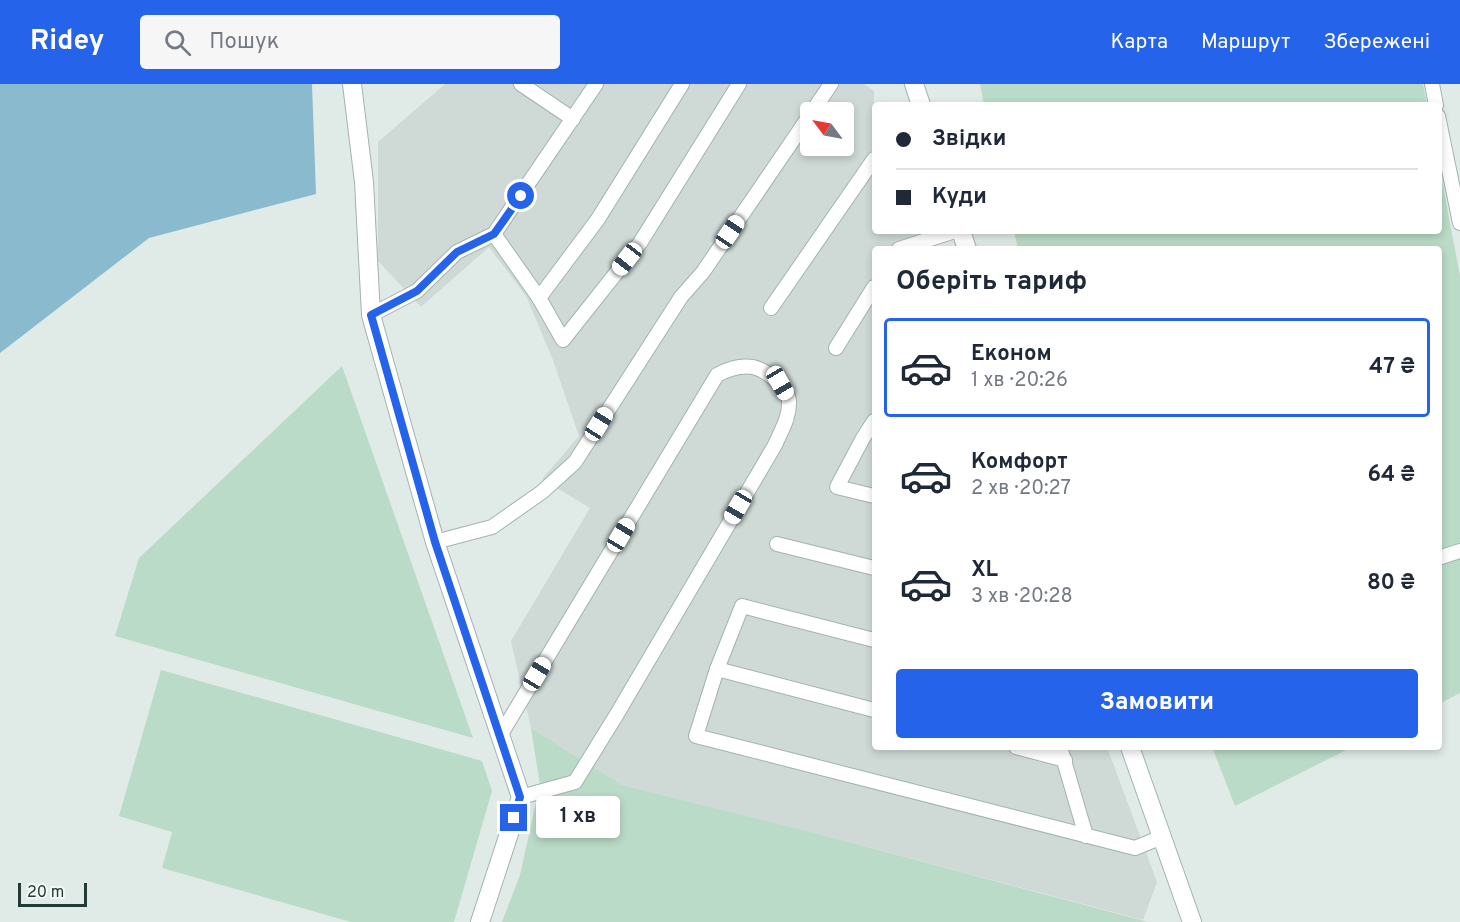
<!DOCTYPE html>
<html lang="uk">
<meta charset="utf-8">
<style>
:root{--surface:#fff;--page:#f6f6f7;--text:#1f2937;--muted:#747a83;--line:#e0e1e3;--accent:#2563eb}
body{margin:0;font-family:Overpass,sans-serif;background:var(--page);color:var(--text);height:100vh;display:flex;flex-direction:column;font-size:22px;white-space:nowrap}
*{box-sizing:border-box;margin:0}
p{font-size:20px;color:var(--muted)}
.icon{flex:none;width:33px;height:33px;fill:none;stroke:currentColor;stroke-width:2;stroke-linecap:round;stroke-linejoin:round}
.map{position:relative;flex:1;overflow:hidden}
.drawer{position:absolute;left:872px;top:162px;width:570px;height:504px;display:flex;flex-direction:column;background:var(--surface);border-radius:6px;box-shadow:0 3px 9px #0003}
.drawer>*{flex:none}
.banner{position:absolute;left:872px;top:18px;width:570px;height:132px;border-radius:6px;box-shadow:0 3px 9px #0003;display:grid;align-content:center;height:132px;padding:0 24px;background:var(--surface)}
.needle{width:39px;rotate:302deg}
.tools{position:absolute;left:800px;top:18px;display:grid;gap:12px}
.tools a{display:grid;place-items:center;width:54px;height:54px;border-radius:6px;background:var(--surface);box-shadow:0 3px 9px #0003;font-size:30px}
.scale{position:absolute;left:18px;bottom:15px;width:69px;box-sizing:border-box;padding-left:6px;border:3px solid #223b37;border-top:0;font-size:16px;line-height:21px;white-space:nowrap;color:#223b37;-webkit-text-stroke:4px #f1f7f5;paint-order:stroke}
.end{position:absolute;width:27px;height:27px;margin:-14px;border:8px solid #2563eb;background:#fff;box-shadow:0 0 0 3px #fff}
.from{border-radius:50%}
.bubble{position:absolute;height:42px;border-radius:6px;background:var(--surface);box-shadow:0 3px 9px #0003;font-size:20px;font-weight:700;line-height:42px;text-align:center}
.car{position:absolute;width:18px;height:36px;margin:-18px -9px;border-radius:8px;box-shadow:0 0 4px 2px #0007;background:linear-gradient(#fff 24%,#345 0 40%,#fff 0 76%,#345 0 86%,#fff 0)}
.banner b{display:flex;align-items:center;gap:21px;height:57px;font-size:22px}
.banner b+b{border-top:2px solid var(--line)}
.banner i{width:15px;height:15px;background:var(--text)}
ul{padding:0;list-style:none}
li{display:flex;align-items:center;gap:18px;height:99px;margin:0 12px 9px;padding:0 12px;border:3px solid transparent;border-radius:6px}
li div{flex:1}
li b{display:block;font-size:22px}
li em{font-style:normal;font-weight:700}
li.current{border-color:var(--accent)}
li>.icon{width:54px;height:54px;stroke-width:1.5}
h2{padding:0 24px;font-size:27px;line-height:72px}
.action{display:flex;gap:12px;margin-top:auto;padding:12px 24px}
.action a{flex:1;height:69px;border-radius:6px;background:var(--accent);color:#fff;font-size:24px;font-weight:700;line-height:69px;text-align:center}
header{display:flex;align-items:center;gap:36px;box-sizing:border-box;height:84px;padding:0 30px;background:var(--accent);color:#fff}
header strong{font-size:28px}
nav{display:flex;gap:33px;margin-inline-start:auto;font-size:21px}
.search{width:420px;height:54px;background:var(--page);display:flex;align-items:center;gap:15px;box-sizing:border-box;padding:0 21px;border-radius:6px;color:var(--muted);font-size:22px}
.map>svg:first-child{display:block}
.built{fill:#cfdad7;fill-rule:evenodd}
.green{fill:#badbc7}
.water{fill:#8abace}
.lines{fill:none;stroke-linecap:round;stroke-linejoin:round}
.lane-casing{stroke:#a3b3af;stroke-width:16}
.street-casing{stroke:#a3b3af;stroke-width:20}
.secondary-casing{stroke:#a0b6b1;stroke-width:20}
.lane{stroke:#fff;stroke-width:14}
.street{stroke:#fff;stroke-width:18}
.secondary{stroke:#fff;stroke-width:18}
.route{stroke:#2563eb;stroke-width:8}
</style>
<header>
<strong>Ridey</strong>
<div class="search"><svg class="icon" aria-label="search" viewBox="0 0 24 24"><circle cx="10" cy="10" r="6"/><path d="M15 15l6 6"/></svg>Пошук</div>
<nav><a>Карта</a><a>Маршрут</a><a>Збережені</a></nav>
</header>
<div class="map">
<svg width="1460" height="838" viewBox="0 0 1460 838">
<rect width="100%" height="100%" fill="#e0ebe7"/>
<!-- built -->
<path class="built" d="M445 0H864L874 7V147H930L937 165H874V663H1107L1157 798 1143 836 815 749 622 701 531 644 511 557 590 424 542 395 579 352 553 276 526 212 489 163 421 223 378 177V58ZM810 28H843V62H810Z"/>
<!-- green -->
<g class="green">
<polygon points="980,0 1423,0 1427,21 984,21"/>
<polygon points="1439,81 1460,192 1460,609 1439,620 1438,165 1018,165 1014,147 1438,147"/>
<polygon points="342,282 473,654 115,552 139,474"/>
<polygon points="161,586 482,677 492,707 454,838 351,838 162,784 172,748 119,732"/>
<polygon points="531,644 622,701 815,749 1148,838 502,838 520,791 540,701"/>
<polygon points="1212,663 1352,663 1235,722"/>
</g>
<!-- water -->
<polygon class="water" points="0,0 312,0 316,110 149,154 0,269"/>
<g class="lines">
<defs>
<g id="lane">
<polyline points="521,0 573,35"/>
<polyline points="1432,0 1436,21"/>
<polyline points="812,28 831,0"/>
<polyline points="1438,32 1460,139"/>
<polyline points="494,150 539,214 563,256 640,159 739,0"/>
<polyline points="899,165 955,147"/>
<polyline points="539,214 598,135 682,0"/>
<polyline points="771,224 874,75"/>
<polyline points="371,231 417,207 457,168 494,150 596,0"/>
<polyline points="836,264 874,203"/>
<polyline points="874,337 863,354 837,403 874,412"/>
<polyline points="435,458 492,443 542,408 575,378 681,213 703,188 810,31"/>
<polyline points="777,460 874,484"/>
<polyline points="1438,474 1460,467"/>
<polyline points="717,585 742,522 874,556"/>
<polyline points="874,626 717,585 696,652 1135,764 1162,753"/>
<path d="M501 650 717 291C728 285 740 281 753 283 766 286 788 303 789 317 790 333 781 347 775 361L617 630 575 698 521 713"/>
<polyline points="1016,663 1065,676"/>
<polyline points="1060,663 1086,752"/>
</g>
<polyline id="street" points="352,0 364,98 371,231 435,458 521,713 480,838"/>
<g id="secondary">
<polyline points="914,0 921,21"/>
<polyline points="961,147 967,165"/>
<polyline points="1130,663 1192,838"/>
</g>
</defs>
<!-- lane casing -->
<use href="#lane" class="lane-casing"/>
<!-- street casing -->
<use href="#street" class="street-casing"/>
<!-- secondary casing -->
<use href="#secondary" class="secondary-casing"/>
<!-- lane -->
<use href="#lane" class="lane"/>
<!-- street -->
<use href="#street" class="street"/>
<!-- secondary -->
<use href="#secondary" class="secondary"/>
</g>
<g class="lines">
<!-- route -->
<polyline class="route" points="514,734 520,713 435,458 371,231 417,207 457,168 494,150 521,112"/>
</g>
</svg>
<div class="tools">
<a><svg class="needle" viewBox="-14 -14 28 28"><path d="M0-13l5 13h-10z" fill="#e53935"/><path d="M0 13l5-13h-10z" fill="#747a83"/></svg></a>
</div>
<div class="scale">20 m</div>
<i class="end from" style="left:521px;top:112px"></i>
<i class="end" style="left:514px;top:734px"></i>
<div class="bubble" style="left:536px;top:712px;width:84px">1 хв</div>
<i class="car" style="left:730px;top:148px;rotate:34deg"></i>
<i class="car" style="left:627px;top:175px;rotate:218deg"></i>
<i class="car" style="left:780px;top:299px;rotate:150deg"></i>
<i class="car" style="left:599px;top:340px;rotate:32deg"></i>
<i class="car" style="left:738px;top:423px;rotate:210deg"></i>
<i class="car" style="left:621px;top:451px;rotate:31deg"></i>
<i class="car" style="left:537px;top:590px;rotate:31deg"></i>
<div class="banner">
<b><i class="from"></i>Звідки</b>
<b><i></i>Куди</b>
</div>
<section class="drawer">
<h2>Оберіть тариф</h2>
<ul>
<li class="current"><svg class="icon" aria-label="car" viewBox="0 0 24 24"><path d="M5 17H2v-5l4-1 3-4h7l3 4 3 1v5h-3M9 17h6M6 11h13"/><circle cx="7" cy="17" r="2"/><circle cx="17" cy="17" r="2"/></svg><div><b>Економ</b><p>1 хв · 20:26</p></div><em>47 ₴</em></li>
<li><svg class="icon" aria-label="car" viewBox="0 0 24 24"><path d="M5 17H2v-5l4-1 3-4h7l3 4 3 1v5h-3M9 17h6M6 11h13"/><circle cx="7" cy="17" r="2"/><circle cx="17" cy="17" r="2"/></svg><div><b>Комфорт</b><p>2 хв · 20:27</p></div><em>64 ₴</em></li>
<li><svg class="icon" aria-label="car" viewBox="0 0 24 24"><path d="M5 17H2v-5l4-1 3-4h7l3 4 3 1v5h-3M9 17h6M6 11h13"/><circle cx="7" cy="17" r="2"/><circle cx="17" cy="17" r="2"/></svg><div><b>XL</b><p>3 хв · 20:28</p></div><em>80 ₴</em></li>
</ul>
<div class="action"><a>Замовити</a></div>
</section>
</div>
